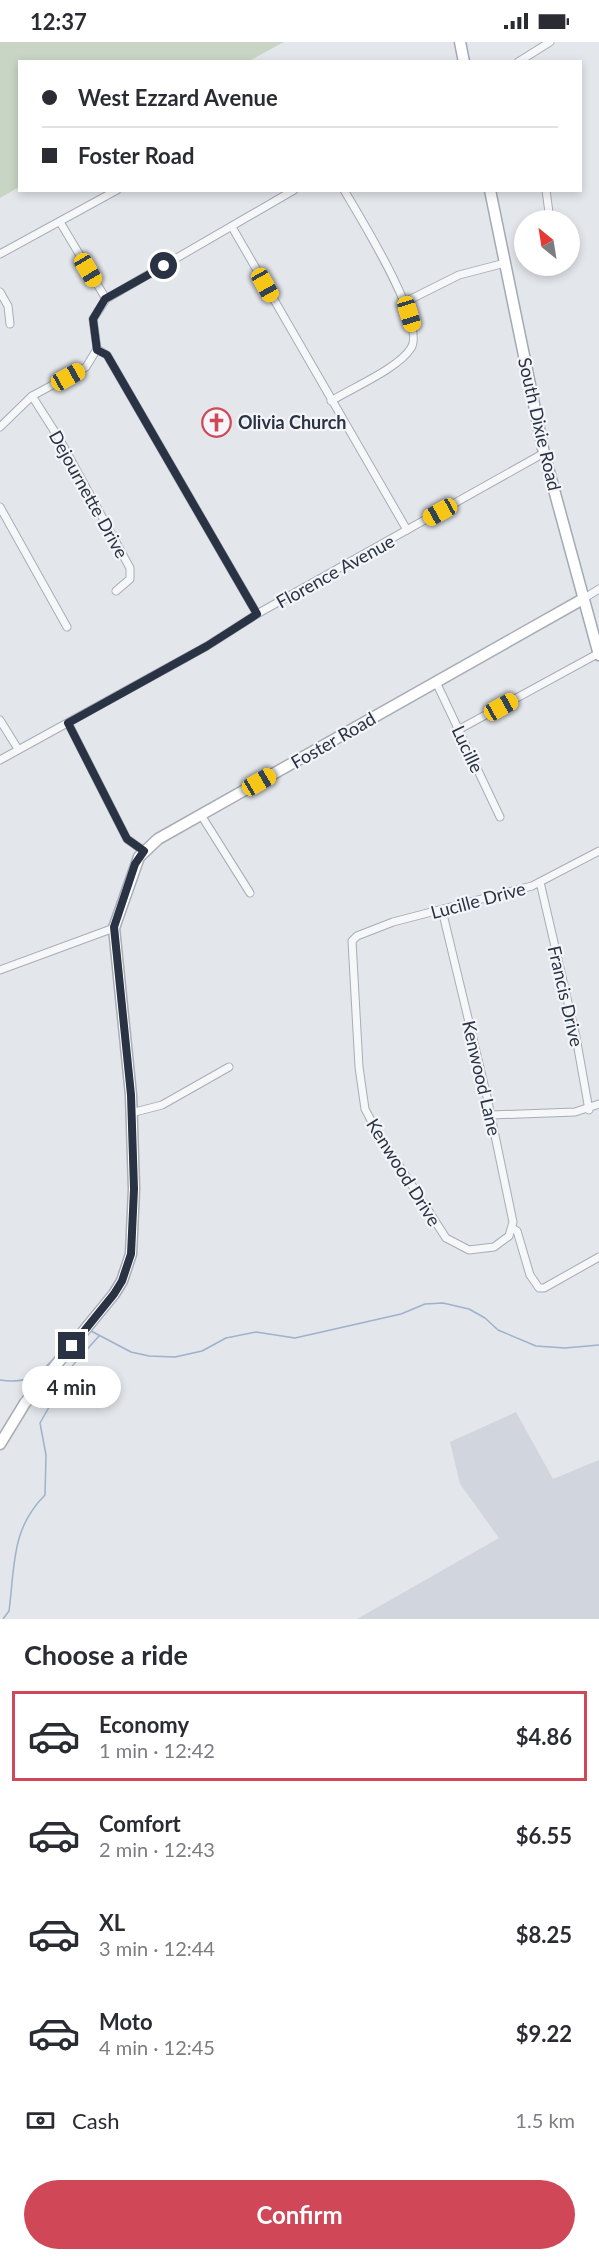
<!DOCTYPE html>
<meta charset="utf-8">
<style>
:root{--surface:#fff;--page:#f2f2f3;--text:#2b2b33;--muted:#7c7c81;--line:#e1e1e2;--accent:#d04758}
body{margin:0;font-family:Lato,sans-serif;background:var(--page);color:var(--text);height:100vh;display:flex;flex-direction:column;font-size:22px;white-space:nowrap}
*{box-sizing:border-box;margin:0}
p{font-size:20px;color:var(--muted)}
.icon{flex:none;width:33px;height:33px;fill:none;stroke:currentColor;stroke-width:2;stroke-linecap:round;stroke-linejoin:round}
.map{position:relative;height:1577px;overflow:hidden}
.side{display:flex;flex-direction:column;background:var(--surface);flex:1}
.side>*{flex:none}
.hud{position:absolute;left:18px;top:18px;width:564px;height:132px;border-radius:0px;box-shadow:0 3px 9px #0003;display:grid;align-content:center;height:132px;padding:0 24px;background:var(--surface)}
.needle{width:39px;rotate:330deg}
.controls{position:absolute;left:514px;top:168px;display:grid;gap:12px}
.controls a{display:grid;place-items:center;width:66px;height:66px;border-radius:50%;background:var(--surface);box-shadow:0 3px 9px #0003;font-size:30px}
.end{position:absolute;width:27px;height:27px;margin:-14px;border:8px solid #2a3344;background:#fff;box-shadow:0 0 0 3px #fff}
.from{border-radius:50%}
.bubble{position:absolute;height:42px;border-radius:21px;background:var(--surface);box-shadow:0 3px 9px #0003;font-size:20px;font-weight:700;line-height:42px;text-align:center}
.car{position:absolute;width:18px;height:36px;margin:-18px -9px;border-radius:8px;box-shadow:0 0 4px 2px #0007;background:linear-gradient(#f5c518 24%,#345 0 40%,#f5c518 0 76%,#345 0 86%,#f5c518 0)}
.hud b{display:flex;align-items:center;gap:21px;height:57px;font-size:22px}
.hud b+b{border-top:2px solid var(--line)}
.hud i{width:15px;height:15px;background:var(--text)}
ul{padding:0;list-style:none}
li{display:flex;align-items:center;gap:18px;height:90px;margin:0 12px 9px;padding:0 12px;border:3px solid transparent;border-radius:0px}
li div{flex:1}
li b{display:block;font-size:22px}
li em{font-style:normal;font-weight:700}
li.current{border-color:var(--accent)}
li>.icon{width:54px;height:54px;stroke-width:1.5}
h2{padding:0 24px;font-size:27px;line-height:72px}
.pay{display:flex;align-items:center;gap:15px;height:66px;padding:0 24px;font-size:22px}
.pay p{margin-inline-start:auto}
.button{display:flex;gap:12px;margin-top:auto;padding:12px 24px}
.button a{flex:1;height:69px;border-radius:36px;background:var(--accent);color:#fff;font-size:24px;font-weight:700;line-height:69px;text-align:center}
.status{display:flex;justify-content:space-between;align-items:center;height:42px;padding:0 30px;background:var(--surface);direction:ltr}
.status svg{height:16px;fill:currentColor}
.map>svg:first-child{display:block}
.built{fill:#d1d5dd}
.green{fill:#c8d5c4}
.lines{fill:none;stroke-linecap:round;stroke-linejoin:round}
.stream{stroke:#9eb2cb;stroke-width:1.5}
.street-casing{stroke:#a8adb6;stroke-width:9}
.secondary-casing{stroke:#a8adb6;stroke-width:13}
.primary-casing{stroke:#a2aab7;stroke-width:13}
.street{stroke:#f6f7f9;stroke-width:7}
.secondary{stroke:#fff;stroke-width:10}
.primary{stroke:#fff;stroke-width:10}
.route{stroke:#2a3344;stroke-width:8}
.labels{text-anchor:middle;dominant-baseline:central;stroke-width:4.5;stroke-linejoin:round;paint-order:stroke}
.poi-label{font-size:18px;font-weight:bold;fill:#2a3344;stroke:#f3f5f8;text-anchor:start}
.street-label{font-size:18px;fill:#2a3344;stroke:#f3f5f8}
</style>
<div class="status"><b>12:37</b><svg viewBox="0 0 49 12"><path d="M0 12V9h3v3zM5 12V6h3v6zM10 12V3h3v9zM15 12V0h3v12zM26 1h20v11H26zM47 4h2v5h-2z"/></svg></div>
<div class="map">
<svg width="599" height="1577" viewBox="0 0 599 1577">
<rect width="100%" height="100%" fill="#e3e6eb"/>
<!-- built -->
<polygon class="built" points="516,1370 553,1437 599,1418 599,1577 357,1577 499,1496 460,1442 450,1400"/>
<!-- green -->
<polygon class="green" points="0,0 284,0 249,19 20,20 19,145 0,156"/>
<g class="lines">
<!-- stream -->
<g class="stream">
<polyline points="91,1289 131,1310 149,1314 175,1315 202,1309 226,1296 256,1290 295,1296 401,1272 425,1262 443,1261 469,1267 485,1276 498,1288 536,1304 565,1306 599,1303"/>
<path d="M0 1338C31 1343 42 1331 61 1308"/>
<path d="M3 1577 9 1569C15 1523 11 1487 45 1453L46 1413 40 1381 73 1323 99 1294"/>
</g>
<defs>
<g id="street">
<polyline points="518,20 550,0"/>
<polyline points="546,148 550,178"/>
<polyline points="60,180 106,257"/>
<polyline points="232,185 407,488"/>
<polyline points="0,212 117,148"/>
<polyline points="0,250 8,264 10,282"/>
<polyline points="405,260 459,233 505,221"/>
<polyline points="97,307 107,313 257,572"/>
<polyline points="97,307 93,277 106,257 294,148"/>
<polyline points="32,354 60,398 130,526 130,537 116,549"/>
<path d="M331 359C352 346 399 326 411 306 427 282 359 174 344 148"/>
<polyline points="0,385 32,354 86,325 97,307"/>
<polyline points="0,465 67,585"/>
<polyline points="583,557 599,547"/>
<polyline points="436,640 500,775"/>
<polyline points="0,678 18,707"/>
<polyline points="68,681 127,797 144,809"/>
<polyline points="458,688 599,611"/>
<polyline points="0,718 207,604 257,572 544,411"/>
<polyline points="201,773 250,851"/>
<polyline points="540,840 576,995 589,1068"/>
<polyline points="442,868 487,1055 513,1180 509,1194 494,1205 469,1208 446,1196 376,1088 365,1067 359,1025 352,899 357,894 393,880 532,844 599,809"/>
<polyline points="0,928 114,886"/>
<polyline points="131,1071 162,1063 229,1025"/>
<polyline points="491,1073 575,1070 599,1062"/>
<polyline points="512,1186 517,1189 530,1233 539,1246 544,1246 599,1215"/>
</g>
<polyline id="secondary" points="0,1402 25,1361 114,1252 122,1239 131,1212 134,1147 131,1053 114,886 139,815 158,797 583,557"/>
<g id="primary">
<polyline points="460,0 464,20"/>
<polyline points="490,148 544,411 599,613"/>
</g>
</defs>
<!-- street casing -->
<use href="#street" class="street-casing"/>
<!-- secondary casing -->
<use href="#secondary" class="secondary-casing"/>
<!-- primary casing -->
<use href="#primary" class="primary-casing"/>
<!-- street -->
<use href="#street" class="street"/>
<!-- secondary -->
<use href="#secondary" class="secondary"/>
<!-- primary -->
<use href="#primary" class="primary"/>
</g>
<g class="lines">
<!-- route -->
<polyline class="route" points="72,1304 114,1252 122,1239 131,1212 134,1147 131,1053 114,885 135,822 144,809 127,797 68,681 207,604 257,572 107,313 97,308 93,277 105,257 164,224"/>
</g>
<!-- icons -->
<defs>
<symbol id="church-ring" viewBox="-11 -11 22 22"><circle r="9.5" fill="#f3f5f8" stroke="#d04758" stroke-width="1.5"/><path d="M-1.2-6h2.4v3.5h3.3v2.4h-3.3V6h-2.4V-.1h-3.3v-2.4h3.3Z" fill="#d04758"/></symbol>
</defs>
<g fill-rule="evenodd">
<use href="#church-ring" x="200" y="364" width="33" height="33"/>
</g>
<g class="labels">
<!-- poi labels -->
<g class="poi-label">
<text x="238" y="380">Olivia Church</text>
</g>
<!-- street labels -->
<g class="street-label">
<text transform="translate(540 382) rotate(77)">South Dixie Road</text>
<text transform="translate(89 452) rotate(61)">Dejournette Drive</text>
<text transform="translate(335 529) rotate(-29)">Florence Avenue</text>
<text transform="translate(333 698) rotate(-30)">Foster Road</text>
<text transform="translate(468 707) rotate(65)">Lucille</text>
<text transform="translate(478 858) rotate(-15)">Lucille Drive</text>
<text transform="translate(566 954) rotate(77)">Francis Drive</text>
<text transform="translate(482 1036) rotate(77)">Kenwood Lane</text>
<text transform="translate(404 1130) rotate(58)">Kenwood Drive</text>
</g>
</g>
</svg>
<div class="controls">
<a><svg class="needle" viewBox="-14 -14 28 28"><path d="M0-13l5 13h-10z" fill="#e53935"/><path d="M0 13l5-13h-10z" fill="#7c7c81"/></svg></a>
</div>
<i class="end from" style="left:164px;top:224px"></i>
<i class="end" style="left:72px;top:1304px"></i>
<div class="bubble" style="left:22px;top:1324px;width:99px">4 min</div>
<i class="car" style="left:88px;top:228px;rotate:149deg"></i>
<i class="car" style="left:265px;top:243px;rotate:151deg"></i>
<i class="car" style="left:409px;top:272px;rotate:163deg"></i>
<i class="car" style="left:68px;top:335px;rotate:61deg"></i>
<i class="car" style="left:440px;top:470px;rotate:241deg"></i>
<i class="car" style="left:501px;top:665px;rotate:61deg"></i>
<i class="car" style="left:259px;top:740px;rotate:60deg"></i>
<div class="hud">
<b><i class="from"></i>West Ezzard Avenue</b>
<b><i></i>Foster Road</b>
</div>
</div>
<section class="side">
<h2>Choose a ride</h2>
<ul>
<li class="current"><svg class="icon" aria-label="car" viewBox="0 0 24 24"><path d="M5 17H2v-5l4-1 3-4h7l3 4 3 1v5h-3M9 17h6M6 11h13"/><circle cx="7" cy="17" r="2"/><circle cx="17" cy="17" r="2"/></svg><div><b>Economy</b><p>1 min · 12:42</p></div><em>$4.86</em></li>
<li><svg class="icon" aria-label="car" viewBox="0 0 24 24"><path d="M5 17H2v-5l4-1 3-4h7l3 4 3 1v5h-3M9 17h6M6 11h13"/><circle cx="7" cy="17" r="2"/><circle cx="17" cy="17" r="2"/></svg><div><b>Comfort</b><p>2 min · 12:43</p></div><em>$6.55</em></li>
<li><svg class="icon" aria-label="car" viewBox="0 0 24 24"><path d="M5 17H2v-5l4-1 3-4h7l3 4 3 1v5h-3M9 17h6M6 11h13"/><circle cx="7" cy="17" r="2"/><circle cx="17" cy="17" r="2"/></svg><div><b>XL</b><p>3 min · 12:44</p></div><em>$8.25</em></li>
<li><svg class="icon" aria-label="car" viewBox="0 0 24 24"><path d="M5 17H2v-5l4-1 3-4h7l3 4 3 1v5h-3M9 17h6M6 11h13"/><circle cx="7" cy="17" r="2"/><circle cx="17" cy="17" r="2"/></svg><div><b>Moto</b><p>4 min · 12:45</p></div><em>$9.22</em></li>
</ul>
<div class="pay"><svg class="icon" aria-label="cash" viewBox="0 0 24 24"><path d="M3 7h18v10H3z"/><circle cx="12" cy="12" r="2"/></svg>Cash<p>1.5 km</p></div>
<div class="button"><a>Confirm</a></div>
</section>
